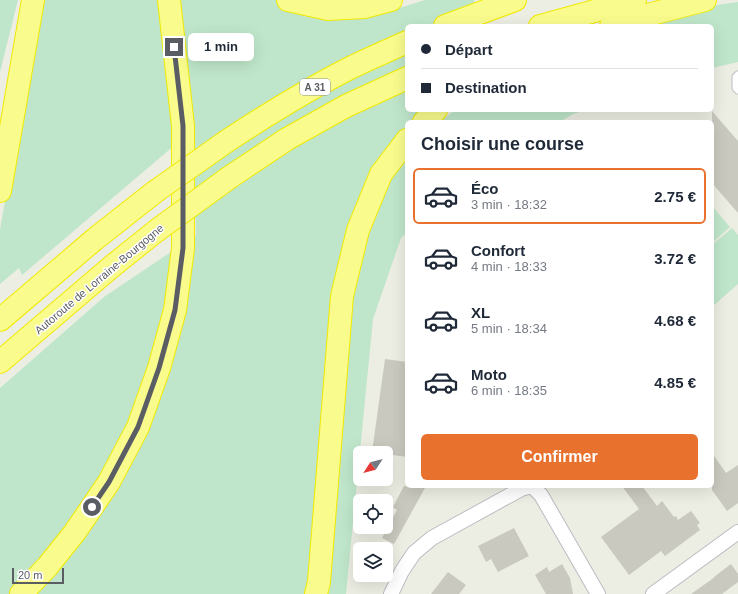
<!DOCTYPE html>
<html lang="fr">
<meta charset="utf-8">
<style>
:root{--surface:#fff;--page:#f6f6f7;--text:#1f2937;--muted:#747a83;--line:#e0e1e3;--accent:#e9712e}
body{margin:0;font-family:Arial,sans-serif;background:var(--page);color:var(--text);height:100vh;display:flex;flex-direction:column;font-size:15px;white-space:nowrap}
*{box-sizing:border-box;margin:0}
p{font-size:13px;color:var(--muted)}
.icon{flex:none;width:22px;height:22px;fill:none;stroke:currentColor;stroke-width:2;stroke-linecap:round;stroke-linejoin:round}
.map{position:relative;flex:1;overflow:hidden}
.side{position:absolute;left:405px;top:120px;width:309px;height:368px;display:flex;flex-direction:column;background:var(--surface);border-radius:6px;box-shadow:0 4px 16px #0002}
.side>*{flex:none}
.top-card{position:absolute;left:405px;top:24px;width:309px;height:88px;border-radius:6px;box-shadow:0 4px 16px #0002;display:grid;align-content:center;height:88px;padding:0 16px;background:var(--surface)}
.needle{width:26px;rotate:234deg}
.tools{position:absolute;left:353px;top:446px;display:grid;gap:8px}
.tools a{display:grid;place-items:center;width:40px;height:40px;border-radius:6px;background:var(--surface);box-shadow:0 4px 16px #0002;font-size:20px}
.scale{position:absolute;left:12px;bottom:10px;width:52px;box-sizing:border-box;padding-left:4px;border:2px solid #5b5d64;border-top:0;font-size:11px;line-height:14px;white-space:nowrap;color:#5b5d64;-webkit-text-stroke:3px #fff;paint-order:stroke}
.end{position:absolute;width:18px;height:18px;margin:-9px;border:5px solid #5b5d64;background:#fff;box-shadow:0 0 0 2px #fff}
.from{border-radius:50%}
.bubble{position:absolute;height:28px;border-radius:6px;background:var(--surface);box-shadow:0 4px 16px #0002;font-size:13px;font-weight:700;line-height:28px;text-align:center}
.top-card b{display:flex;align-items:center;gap:14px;height:38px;font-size:15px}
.top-card b+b{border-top:1px solid var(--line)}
.top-card i{width:10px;height:10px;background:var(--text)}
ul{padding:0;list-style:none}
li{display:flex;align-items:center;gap:12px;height:56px;margin:0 8px 6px;padding:0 8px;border:2px solid transparent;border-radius:6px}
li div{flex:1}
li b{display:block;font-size:15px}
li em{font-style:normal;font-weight:700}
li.active{border-color:var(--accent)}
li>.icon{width:36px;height:36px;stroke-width:1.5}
h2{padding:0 16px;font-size:18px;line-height:48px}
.cta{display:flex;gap:8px;margin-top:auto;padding:8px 16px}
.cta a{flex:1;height:46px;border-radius:6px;background:var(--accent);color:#fff;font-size:16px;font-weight:700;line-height:46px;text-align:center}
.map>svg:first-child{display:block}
.green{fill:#bfe6ca}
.building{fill:#c9c9bf}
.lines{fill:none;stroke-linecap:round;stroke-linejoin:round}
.service-casing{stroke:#bbbbc2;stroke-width:9}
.minor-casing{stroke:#bbbbc2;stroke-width:16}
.motorway-casing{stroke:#f0e901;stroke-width:24}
.service{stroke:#fff;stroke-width:7}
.minor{stroke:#fff;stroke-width:14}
.motorway{stroke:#f9fc8c;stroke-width:22}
.motorway-bridge-casing{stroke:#f0e901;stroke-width:24;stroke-linecap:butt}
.motorway-bridge{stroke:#f9fc8c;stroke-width:22}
.route{stroke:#5b5d64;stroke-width:5}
.labels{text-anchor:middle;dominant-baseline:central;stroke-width:3;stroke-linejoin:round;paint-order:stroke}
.shield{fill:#fff;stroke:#8c8e92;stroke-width:1}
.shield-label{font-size:10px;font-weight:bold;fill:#5b5d64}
.street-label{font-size:11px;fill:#5b5d64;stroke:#fff}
</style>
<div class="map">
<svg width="738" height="594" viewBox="0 0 738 594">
<rect width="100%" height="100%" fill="#edeee3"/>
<!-- green -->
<g class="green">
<polygon points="0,0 18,0 0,72"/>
<polygon points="42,0 162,0 176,144 22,275 19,268 0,284 0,229"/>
<polygon points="180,0 382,0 383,13 425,0 474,0 483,26 407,26 407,110 425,110 411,122 407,122 407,126 403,130 377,166 354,214 339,270 328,341 326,411 339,411 346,332 357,265 375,208 394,171 407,155 407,232 401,238 373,319 346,594 0,594 0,388 104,297 196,235 192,112"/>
<polygon points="738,2 738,62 712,68 712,26 625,26 695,8"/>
<polygon points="455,110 586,110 573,114 560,122 440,122"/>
<polygon points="712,206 730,227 712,243"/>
<polygon points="732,228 738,235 738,284 712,307 712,245"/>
</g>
<!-- building -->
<g class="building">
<polygon points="712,111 738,141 738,213 712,183"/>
<polygon points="385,359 407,362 407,457 386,454 386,453 372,452"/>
<polygon points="712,453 726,473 738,465 738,503 727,511 712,490"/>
<polygon points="404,486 426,486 394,544 382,538 397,510 393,507"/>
<polygon points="622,486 642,486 657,506 662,501 674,517 676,516 678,520 691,511 700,523 697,525 700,530 665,556 661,551 629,575 601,537 639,509"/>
<polygon points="514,528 529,556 498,572 491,559 486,562 478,546"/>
<polygon points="562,564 570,578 573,594 546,594 535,575 547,567 549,572"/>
<polygon points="731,564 738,574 738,582 722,594 691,594 715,577 714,577"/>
<polygon points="448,572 466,585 459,594 431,594"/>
</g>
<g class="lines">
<defs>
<polyline id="service" points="738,75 736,77 736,88 738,90"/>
<g id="minor">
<polyline points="391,594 402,571 414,553 432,538 521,489 532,486 541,495 598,594"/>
<polyline points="653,594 738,532"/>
</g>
<g id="motorway">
<polyline points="288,0 328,9 365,7 391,0"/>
<polyline points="445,26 515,0"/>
<polyline points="540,26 635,0"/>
<polyline points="611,26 640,17 705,0"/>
<polyline points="424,122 436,110"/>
<path d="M227 141C268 114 310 88 354 66 371 58 389 50 407 42"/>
<polyline points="230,177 287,139 346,106 407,78"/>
<polyline points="0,191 33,0"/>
<polyline points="0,320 95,239 156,191"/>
<polyline points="0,362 110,268 156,231"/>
<polyline points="21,594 47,567 75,532 109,482 138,427 159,368 175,310 183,248 183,126 169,0"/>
<polyline points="316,594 319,582 342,296 358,230 381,174 407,140"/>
</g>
</defs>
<!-- service casing -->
<use href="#service" class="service-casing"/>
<!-- minor casing -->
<use href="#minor" class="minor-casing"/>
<!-- motorway casing -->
<use href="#motorway" class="motorway-casing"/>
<!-- service -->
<use href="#service" class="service"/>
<!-- minor -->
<use href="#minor" class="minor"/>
<!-- motorway -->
<use href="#motorway" class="motorway"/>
<defs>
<g id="motorway-bridge">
<polyline points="156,191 227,141"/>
<polyline points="156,231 230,177"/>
</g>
</defs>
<!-- motorway-bridge casing -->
<use href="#motorway-bridge" class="motorway-bridge-casing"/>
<!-- motorway-bridge -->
<use href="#motorway-bridge" class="motorway-bridge"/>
</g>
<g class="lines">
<!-- route -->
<polyline class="route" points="92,507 109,482 138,427 159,368 175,310 183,248 183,126 174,47"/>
</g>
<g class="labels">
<!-- shield labels -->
<rect class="shield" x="300" y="79" width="30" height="16" rx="3"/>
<g class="shield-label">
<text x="315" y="87">A 31</text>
</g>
<!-- street labels -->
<g class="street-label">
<text transform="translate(99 279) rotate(-40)">Autoroute de Lorraine-Bourgogne</text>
</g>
</g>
</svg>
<div class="tools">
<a><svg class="needle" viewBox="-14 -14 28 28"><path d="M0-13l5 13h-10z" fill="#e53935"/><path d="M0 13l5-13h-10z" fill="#747a83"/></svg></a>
<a><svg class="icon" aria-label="locate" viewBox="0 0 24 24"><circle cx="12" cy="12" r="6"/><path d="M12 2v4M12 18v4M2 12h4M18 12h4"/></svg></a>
<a><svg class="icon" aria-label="layers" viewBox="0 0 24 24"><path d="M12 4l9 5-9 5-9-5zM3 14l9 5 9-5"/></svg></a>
</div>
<div class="scale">20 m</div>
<i class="end from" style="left:92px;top:507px"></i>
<i class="end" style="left:174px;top:47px"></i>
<div class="bubble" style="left:188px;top:33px;width:66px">1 min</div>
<div class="top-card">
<b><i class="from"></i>Départ</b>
<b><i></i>Destination</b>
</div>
<section class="side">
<h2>Choisir une course</h2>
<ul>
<li class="active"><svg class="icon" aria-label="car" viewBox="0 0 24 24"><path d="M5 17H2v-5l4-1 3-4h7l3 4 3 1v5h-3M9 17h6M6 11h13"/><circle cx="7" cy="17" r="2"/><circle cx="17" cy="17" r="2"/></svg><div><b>Éco</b><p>3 min · 18:32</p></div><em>2.75 €</em></li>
<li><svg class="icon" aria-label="car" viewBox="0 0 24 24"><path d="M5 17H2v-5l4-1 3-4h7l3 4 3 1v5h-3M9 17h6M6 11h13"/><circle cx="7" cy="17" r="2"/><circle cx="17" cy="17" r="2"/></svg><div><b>Confort</b><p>4 min · 18:33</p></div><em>3.72 €</em></li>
<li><svg class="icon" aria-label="car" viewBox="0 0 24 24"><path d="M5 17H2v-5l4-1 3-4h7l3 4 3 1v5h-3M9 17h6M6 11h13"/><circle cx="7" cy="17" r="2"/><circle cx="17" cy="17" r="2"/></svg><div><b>XL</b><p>5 min · 18:34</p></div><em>4.68 €</em></li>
<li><svg class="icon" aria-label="car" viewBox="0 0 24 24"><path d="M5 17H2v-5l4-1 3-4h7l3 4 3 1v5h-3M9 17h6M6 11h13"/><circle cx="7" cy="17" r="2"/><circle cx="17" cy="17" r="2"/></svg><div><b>Moto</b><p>6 min · 18:35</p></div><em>4.85 €</em></li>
</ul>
<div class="cta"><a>Confirmer</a></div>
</section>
</div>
